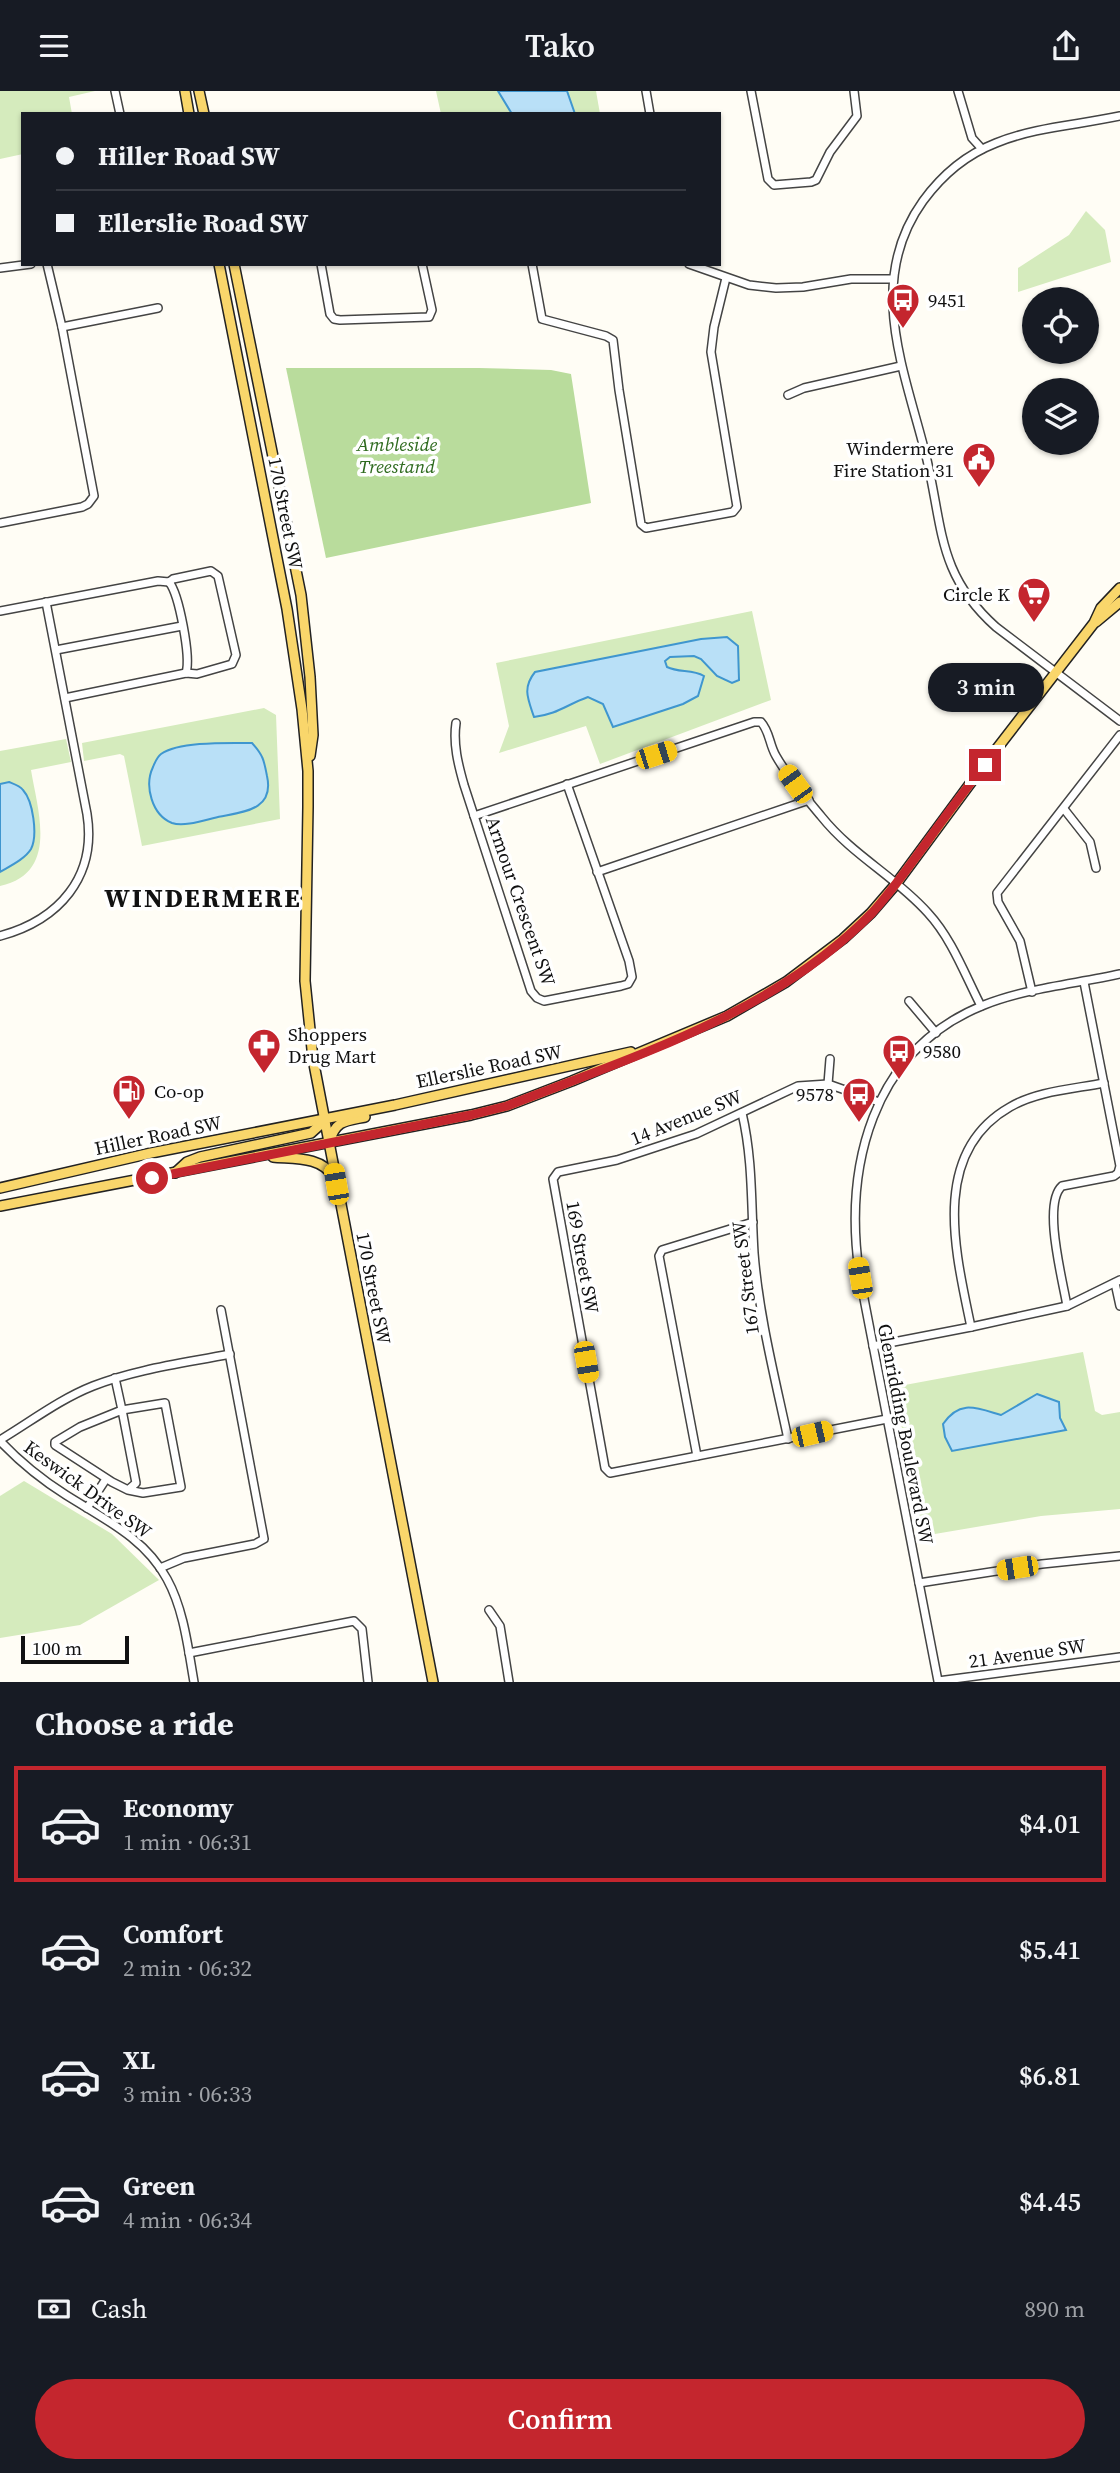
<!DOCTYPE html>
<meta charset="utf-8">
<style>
:root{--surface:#171b24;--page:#242831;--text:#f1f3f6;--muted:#9ea1a6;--line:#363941;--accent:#c4262e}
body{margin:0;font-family:"Source Serif 4",serif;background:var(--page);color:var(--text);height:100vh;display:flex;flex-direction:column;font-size:26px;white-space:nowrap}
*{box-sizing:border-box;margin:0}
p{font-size:23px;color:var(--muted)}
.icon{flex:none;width:38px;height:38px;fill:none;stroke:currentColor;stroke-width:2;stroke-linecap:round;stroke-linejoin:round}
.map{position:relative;height:1591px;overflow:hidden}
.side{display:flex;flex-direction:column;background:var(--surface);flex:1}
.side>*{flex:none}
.hud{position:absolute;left:21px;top:21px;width:700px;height:154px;border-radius:0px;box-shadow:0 2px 5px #0004;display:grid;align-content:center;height:154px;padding:0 35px;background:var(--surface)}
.controls{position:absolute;left:1022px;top:196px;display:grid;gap:14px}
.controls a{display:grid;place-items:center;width:77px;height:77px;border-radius:50%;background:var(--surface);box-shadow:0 2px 5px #0004;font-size:35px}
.scale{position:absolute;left:21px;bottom:18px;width:108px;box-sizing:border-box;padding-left:7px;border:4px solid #111;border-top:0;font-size:19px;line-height:24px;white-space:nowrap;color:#111;-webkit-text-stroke:5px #fff;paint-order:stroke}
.end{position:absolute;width:32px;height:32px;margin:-16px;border:9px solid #c4262e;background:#fff;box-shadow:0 0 0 4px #fff}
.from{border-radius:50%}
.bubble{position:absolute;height:49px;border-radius:24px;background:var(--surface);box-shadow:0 2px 5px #0004;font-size:23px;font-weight:600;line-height:49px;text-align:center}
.car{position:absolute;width:21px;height:42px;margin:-21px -10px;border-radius:9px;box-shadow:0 0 5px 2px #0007;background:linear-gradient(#f5c518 24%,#345 0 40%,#f5c518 0 76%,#345 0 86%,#f5c518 0)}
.hud b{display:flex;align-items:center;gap:24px;height:66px;font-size:26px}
.hud b+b{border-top:2px solid var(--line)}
.hud i{width:18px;height:18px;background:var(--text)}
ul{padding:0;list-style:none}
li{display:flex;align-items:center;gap:21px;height:116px;margin:0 14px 10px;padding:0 21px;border:4px solid transparent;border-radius:0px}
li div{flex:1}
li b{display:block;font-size:26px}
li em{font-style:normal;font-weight:600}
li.on{border-color:var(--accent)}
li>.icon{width:63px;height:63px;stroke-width:1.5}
h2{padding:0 35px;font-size:32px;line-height:84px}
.pay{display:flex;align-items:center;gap:18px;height:77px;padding:0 35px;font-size:26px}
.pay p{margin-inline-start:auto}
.primary-button{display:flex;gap:14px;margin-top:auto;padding:14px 35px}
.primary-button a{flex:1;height:80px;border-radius:42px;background:var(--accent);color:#fff;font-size:28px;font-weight:600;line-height:80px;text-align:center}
header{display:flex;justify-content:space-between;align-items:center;height:91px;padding:0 35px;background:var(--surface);font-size:32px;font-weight:600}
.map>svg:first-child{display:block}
.green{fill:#d5ebbd}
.forest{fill:#b9dc9c}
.water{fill:#b9e0f7;stroke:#3f96cf;stroke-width:2}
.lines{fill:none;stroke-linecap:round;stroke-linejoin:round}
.minor-casing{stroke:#444;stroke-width:10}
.major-casing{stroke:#222;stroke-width:12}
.minor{stroke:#fff;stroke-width:7}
.major{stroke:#f9d66b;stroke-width:9}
.route{stroke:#c4262e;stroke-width:9}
.labels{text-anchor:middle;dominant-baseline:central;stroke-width:7;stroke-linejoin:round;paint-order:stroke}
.poi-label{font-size:19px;fill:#111;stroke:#fff;text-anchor:start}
.park-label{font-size:19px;font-style:italic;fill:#2f6b1f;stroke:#fff}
.street-label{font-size:19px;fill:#111;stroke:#fff}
.district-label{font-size:26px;font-weight:bold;letter-spacing:2px;fill:#111;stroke:#fff}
</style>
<header><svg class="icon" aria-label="menu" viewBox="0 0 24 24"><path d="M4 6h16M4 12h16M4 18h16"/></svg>Tako<svg class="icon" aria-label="share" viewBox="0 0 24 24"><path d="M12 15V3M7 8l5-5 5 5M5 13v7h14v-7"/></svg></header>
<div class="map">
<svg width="1120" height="1591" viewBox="0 0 1120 1591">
<rect width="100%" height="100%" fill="#fffdf5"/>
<!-- green -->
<g class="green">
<polygon points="0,0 95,0 69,6 72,23 23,23 23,63 0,68"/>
<polygon points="436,0 596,0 600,23 441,23"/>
<polygon points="1086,120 1105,139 1111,171 1018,201 1018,177 1069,144"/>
<polygon points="752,520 771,609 600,673 586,635 499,662 509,635 496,572"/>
<polygon points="264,617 276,624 280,728 142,755 124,665 120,663 84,670 82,652"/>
<path d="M66 648 71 671 31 679C38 721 59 782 0 795V660Z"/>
<polygon points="1083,1261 1095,1320 1102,1324 1120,1321 1120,1418 1041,1425 923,1445 894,1296"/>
<polygon points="24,1390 112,1443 159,1489 80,1534 0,1547 0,1405"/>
</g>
<!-- forest -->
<polygon class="forest" points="286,277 479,277 551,279 571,283 591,412 326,467"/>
<!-- water -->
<g class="water">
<polygon points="498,0 567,0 575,23 512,23"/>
<path d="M727 546 738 555 739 589 732 592 717 585 701 568 694 565 670 566 665 570 667 576C679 582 692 578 704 585L698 605 683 613 613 636 603 613 588 606C566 614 558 623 534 626 528 608 522 597 535 581L701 548Z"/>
<path d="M252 652C263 664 264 669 267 685 275 721 240 721 214 727 202 730 183 736 172 732 152 724 144 695 153 676 155 671 157 666 161 663 180 650 229 652 252 652Z"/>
<path d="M9 691C14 693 20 695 23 699 33 710 38 744 31 758 25 768 10 775 0 781V693Z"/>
<path d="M1037 1303 1059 1311 1060 1327 1066 1339 952 1360 945 1346 943 1333C960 1308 977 1317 1001 1324Z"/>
</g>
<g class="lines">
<defs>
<g id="minor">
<polyline points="115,0 120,23"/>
<polyline points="646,0 650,23"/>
<polyline points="751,0 768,88 774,94 811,91 816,89 830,61 857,25 854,0"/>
<polyline points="958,0 972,47 982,58"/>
<path d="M1120 25C1079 34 1035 36 996 52 965 64 942 84 923 110 864 192 906 282 927 369 943 438 938 484 996 536L1120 630"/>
<polyline points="321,173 330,223 334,228 340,229 429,226 432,219 422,173"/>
<polyline points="532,173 542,228 606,245 613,249 619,299 641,433 646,437 733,421 737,416 711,261 714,236 726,187"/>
<polyline points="689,173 749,194 776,197 803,196 851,188 892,188"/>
<polyline points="0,177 31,173"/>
<polyline points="62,236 158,217"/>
<polyline points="788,304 804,297 901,275"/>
<polyline points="0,432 82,416 88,413 94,405 62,236 47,173"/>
<path d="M169 491C179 503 191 566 186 582"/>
<polyline points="0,520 158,490 169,491"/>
<polyline points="56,559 182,535"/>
<polyline points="65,607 186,582 197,583 232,573 236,564 218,485 211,480 173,488 169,491"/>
<path d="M456 632C453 653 458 673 464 694L531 900 537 907 544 910 621 895 628 893 632 886 629 870 567 693"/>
<polyline points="1064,718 1090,751 1096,777"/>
<path d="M474 725 754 631H761C770 641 769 653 776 665 788 686 805 706 821 725 853 765 895 785 928 822 952 848 965 884 981 915"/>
<polyline points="597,781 809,709"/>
<path d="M0 845C59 829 97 786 87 723L46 511"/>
<path d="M1120 883C1075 893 1027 897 984 914 871 959 843 1077 860 1187L938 1590 1120 1566"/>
<polyline points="1032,901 1020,850 998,811 997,802 1120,644"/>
<polyline points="909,910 936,942"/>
<polyline points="828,993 830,968"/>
<polyline points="879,1011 828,993 798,995 696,1043 617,1069 558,1081 553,1088 605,1377 610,1382 887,1328"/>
<path d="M742 1022C753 1069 751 1114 754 1162 759 1225 775 1287 788 1348"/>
<polyline points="1115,1192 1120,1215"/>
<path d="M1067 1215C1063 1190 1042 1113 1062 1095L1114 1085 1118 1082 1120 1075 1084 891"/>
<path d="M971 1236C956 1163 929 1062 1010 1016 1037 1000 1073 998 1104 992"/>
<polyline points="873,1255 971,1236 1067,1215 1120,1189"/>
<polyline points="115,1287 122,1319 80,1336 55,1351 55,1354 112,1391 128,1399 136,1392 122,1319 165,1312 181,1396 143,1402 128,1399"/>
<path d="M0 1349C30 1331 60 1308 93 1295 136 1278 185 1272 230 1263"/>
<path d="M0 1350C20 1371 42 1389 66 1404 104 1428 145 1447 167 1488 184 1519 188 1557 194 1591"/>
<polyline points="697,1365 659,1165 662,1159 753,1131"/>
<polyline points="87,1417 106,1388"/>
<polyline points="160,1477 184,1467 255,1453 264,1448 221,1219"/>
<polyline points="919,1492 1042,1473 1120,1465"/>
<polyline points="489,1519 500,1535 509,1591"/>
<polyline points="189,1562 354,1530 362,1538 368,1591"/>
</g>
<g id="major">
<polyline points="185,0 189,23"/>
<polyline points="199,0 204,23"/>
<polyline points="219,173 287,518 302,618 308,680 308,716 305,890 313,968 433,1591"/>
<polyline points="234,173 301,504 310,586 313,644 310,665"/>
<polyline points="1096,531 1120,511"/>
<path d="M329 1051C336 1029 345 1030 365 1026"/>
<path d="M273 1066C293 1068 322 1065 333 1086"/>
<polyline points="175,1082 187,1071 200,1066 311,1042 321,1033 324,1028"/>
<polyline points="0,1097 151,1062 395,1014 631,961"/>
<polyline points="0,1115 471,1024 507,1015 572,990 727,925 786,891 843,848 871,822 896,793 975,686 1094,532 1101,517 1120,497"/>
</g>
</defs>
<!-- minor casing -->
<use href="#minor" class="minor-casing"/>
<!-- major casing -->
<use href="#major" class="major-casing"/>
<!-- minor -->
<use href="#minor" class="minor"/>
<!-- major -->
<use href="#major" class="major"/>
</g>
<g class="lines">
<!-- route -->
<path class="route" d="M152 1087 471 1024 507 1015C634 965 774 923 872 822 891 801 907 778 924 755 944 727 964 700 985 674"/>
</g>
<!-- icons -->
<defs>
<symbol id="bus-pin" viewBox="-11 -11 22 30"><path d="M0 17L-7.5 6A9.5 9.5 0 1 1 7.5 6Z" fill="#c4262e" stroke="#fff"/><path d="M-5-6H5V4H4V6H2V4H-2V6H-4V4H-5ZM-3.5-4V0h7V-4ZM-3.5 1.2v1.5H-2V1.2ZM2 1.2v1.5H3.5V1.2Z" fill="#fff"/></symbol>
<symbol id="civic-pin" viewBox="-11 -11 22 30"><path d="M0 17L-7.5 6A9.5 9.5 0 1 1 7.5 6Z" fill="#c4262e" stroke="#fff"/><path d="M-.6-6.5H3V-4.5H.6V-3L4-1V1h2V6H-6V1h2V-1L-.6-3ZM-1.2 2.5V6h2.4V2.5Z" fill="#fff"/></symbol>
<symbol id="supermarket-pin" viewBox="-11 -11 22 30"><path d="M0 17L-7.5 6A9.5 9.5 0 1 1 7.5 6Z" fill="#c4262e" stroke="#fff"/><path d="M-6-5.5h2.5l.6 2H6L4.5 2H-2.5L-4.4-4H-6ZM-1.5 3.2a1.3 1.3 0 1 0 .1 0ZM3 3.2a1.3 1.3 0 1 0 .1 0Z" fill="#fff"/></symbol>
<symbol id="pharmacy-pin" viewBox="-11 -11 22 30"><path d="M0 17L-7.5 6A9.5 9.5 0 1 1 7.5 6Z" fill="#c4262e" stroke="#fff"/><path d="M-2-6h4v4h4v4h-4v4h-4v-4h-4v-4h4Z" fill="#fff"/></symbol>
<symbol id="fuel-pin" viewBox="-11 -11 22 30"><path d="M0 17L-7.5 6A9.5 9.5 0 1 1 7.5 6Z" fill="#c4262e" stroke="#fff"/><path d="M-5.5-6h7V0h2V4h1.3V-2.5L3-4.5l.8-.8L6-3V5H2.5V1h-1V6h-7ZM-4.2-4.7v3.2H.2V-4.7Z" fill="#fff"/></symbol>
</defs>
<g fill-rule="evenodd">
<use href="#bus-pin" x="884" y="190" width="38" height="52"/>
<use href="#civic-pin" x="960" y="349" width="38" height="52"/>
<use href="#supermarket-pin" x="1015" y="484" width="38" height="52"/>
<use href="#pharmacy-pin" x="245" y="935" width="38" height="52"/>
<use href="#bus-pin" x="880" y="941" width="38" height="52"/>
<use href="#fuel-pin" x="110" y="981" width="38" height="52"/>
<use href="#bus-pin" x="840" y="984" width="38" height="52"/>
</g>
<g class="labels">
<!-- poi labels -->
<g class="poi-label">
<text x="928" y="209">9451</text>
<text x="954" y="357" text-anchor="end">Windermere<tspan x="954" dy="22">Fire Station 31</tspan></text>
<text x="1010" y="503" text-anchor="end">Circle K</text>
<text x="288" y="943">Shoppers<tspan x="288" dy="22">Drug Mart</tspan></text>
<text x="923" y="960">9580</text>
<text x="154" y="1000">Co-op</text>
<text x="834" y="1003" text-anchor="end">9578</text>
</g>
<!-- park labels -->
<g class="park-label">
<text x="397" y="353">Ambleside<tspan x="397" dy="22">Treestand</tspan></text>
</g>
<!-- street labels -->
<g class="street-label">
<text transform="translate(286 422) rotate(79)">170 Street SW</text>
<text transform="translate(521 810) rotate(71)">Armour Crescent SW</text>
<text transform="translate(489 975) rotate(-12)">Ellerslie Road SW</text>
<text transform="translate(686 1026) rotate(-22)">14 Avenue SW</text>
<text transform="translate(158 1044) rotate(-12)">Hiller Road SW</text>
<text transform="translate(583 1166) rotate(80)">169 Street SW</text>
<text transform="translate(745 1187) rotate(-97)">167 Street SW</text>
<text transform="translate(374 1197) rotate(79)">170 Street SW</text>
<text transform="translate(906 1343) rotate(79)">Glenridding Boulevard SW</text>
<text transform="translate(88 1398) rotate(36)">Keswick Drive SW</text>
<text transform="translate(1027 1562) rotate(-8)">21 Avenue SW</text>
</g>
<!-- district labels -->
<g class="district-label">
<text x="203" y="807">WINDERMERE</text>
</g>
</g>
</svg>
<div class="controls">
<a><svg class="icon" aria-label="locate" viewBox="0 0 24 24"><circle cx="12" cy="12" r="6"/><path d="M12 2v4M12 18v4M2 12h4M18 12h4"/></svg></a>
<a><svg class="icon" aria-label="layers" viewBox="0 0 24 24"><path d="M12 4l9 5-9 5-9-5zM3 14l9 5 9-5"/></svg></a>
</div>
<div class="scale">100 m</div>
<i class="end from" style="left:152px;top:1087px"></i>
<i class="end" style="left:985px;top:674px"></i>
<div class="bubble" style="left:928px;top:572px;width:116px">3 min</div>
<i class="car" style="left:656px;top:664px;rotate:72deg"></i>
<i class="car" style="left:795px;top:693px;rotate:324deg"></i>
<i class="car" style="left:336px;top:1093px;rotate:350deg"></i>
<i class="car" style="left:860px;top:1187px;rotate:351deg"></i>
<i class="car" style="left:586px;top:1271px;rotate:170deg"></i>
<i class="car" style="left:812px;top:1343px;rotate:77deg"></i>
<i class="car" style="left:1017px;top:1477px;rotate:261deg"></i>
<div class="hud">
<b><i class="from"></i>Hiller Road SW</b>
<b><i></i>Ellerslie Road SW</b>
</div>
</div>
<section class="side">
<h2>Choose a ride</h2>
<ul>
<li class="on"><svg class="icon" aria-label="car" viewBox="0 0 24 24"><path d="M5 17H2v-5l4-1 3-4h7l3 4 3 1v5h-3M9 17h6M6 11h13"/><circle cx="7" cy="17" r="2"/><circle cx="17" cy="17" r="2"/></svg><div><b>Economy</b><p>1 min · 06:31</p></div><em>$4.01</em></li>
<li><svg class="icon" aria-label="car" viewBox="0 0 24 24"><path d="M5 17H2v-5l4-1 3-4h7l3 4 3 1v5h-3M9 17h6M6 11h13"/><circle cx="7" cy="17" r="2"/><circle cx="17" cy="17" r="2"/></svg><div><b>Comfort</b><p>2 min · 06:32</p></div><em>$5.41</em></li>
<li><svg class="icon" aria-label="car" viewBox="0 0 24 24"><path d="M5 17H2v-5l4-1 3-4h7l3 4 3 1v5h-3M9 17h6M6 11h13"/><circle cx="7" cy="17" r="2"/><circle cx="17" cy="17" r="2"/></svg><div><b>XL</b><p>3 min · 06:33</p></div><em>$6.81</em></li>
<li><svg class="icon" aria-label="car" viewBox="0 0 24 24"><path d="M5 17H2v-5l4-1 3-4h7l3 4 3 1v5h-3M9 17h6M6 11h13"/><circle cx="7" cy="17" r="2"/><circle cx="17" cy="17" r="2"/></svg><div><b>Green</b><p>4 min · 06:34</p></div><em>$4.45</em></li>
</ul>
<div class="pay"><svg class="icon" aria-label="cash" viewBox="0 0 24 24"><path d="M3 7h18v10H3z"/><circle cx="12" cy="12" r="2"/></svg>Cash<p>890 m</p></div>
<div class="primary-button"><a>Confirm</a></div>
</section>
